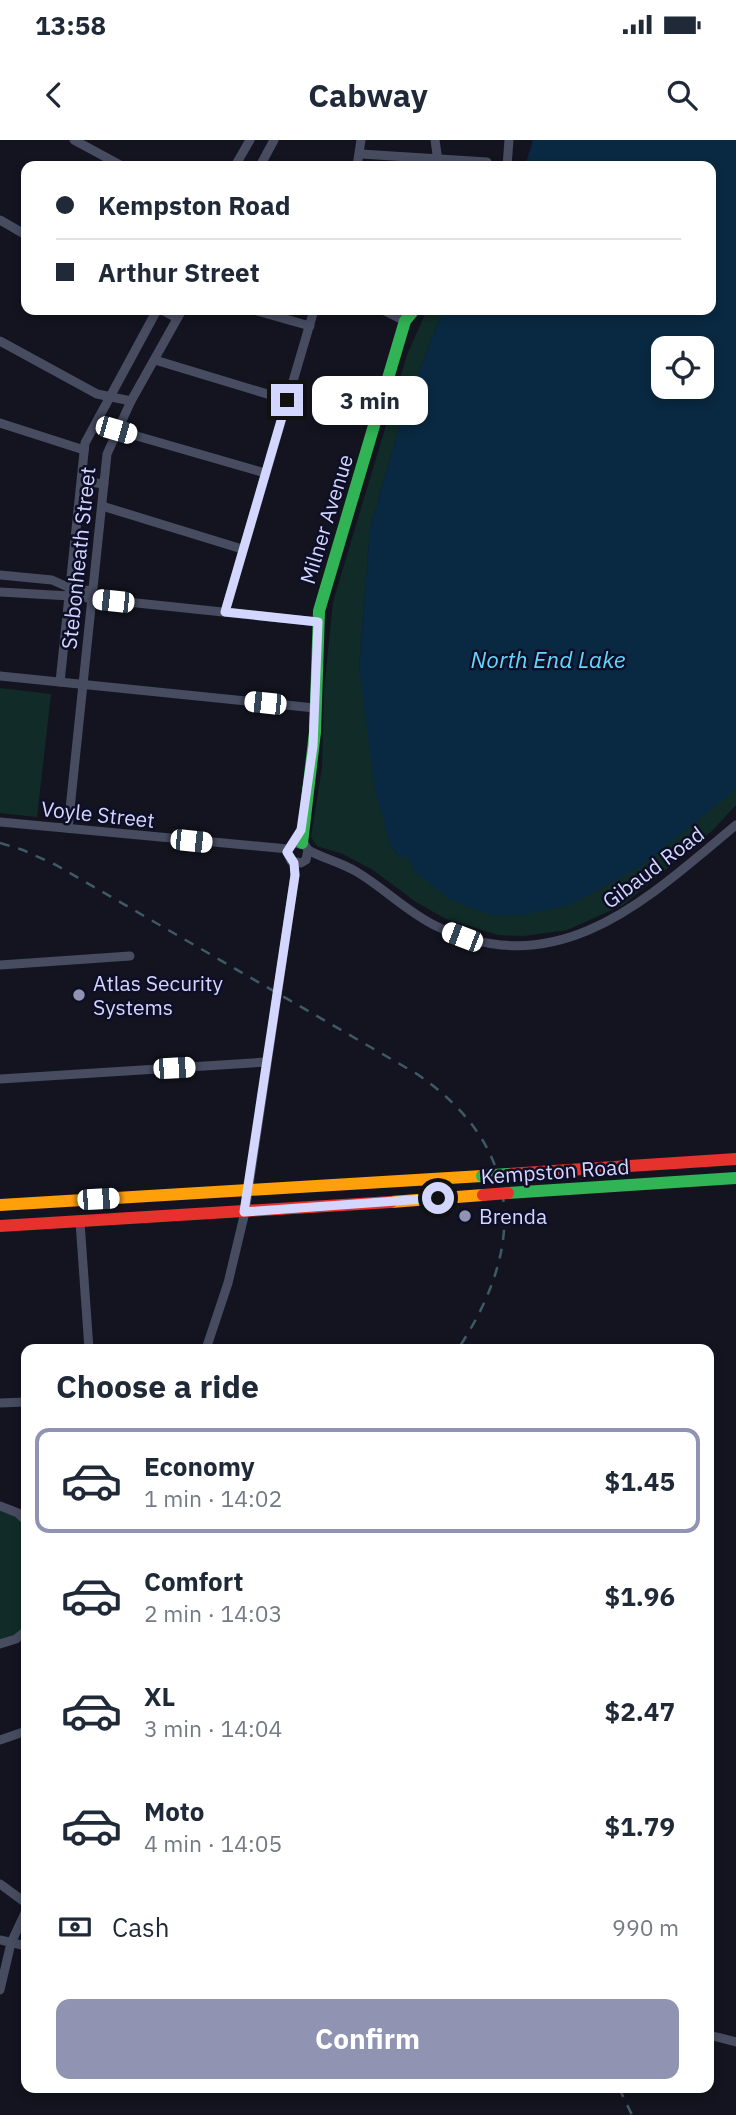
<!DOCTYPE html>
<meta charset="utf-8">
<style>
:root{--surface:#fff;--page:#f6f6f7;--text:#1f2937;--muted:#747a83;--line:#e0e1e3;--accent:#9093b1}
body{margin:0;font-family:"IBM Plex Sans",sans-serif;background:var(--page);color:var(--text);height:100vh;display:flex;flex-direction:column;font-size:26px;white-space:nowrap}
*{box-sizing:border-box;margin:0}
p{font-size:23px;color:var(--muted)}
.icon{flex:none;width:38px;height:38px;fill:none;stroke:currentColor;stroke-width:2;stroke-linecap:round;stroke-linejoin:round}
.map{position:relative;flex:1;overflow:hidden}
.drawer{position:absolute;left:21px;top:1204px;width:693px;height:749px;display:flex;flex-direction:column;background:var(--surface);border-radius:14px;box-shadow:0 4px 10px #0003}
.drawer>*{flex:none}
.hud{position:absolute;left:21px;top:21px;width:695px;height:154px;border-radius:14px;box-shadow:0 4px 10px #0003;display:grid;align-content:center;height:154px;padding:0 35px;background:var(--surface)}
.controls{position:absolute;left:651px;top:196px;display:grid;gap:14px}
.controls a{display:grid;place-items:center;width:63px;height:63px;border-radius:14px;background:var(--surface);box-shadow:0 4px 10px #0003;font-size:35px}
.end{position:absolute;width:32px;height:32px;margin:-16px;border:9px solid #d3d7ff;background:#111;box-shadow:0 0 0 4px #111}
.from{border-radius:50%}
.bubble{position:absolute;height:49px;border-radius:14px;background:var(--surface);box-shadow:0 4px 10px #0003;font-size:23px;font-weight:800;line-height:49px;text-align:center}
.car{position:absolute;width:21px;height:42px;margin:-21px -10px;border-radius:9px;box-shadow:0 0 5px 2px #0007;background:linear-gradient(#fff 24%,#345 0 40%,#fff 0 76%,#345 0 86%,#fff 0)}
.hud b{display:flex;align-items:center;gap:24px;height:66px;font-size:26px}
.hud b+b{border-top:2px solid var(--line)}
.hud i{width:18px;height:18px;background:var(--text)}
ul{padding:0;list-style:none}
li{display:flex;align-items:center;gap:21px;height:105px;margin:0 14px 10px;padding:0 21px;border:4px solid transparent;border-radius:14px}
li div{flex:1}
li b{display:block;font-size:26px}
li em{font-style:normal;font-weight:800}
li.selected{border-color:var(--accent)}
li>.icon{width:63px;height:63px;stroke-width:1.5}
h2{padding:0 35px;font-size:32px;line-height:84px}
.pay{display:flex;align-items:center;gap:18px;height:77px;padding:0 35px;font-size:26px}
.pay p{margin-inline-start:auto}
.button{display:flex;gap:14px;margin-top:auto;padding:14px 35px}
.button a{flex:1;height:80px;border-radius:14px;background:var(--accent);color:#fff;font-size:28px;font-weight:800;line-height:80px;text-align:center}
.status{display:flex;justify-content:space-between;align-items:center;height:49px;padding:0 35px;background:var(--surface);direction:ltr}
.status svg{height:19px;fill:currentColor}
header{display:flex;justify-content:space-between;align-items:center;height:91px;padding:0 35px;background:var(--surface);font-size:32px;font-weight:800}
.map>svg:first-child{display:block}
.green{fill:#112c28}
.water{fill:#092942;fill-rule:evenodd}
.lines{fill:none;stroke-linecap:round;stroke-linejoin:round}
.street{stroke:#484c61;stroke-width:9}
.fast{stroke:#30b455;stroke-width:12}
.slow{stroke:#ff9f0a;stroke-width:12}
.jam{stroke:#e5322d;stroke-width:12}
.rail{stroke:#3e5a65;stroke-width:2.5;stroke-dasharray:10 9;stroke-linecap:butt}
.fast-bridge{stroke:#30b455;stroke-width:12}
.jam-bridge{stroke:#e5322d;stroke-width:12}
.route{stroke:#d3d7ff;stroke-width:9}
.poi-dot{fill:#9093b1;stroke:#0e0f26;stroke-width:2.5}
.labels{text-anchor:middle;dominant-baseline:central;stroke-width:5;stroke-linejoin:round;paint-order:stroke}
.street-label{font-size:21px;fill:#d3d7ff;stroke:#0e0f26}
.poi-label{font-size:21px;fill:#d3d7ff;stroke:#0e0f26;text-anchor:start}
.water-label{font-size:23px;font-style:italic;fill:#61d6ff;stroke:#0e0f26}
</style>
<div class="status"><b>13:58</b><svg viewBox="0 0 49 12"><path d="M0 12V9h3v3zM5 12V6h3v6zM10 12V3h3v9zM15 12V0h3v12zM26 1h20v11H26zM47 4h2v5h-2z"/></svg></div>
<header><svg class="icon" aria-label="back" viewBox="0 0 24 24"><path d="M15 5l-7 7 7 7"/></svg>Cabway<svg class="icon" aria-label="search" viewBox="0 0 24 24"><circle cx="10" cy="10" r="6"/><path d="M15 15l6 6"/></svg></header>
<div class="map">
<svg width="736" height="1975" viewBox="0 0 736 1975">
<rect width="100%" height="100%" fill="#141420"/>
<!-- green -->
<g class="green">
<polygon points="427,170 447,170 438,183 403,273 370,389 359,528 390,704 399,717 728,654 736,649 736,665 713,690 623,765 567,790 524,796 498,795 446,779 416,762 373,730 343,714 317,706 311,697 322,627 324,551 333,462 407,215"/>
<polygon points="0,548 51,554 37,677 0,673"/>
<polygon points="0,1369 14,1374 26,1389 24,1486 20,1493 0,1500"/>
</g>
<!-- water -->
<path class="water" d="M533 0H736V649L641 726 570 765 524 775H490L451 760 414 731 408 717H399L390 704 375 650 359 528 370 389 403 273 438 183 447 170H710V26H525ZM663 208H702V247H663Z"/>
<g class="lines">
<!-- street -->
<g class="street">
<polyline points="74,0 122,26"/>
<polyline points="435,0 438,21"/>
<polyline points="361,14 487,22"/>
<polyline points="235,26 250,0"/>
<polyline points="260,26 274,0"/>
<polyline points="357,26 361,0"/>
<polyline points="507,26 509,0"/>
<polyline points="0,80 26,95"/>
<polyline points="162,170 177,178"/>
<polyline points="254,170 310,186"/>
<polyline points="383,170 405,181"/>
<polyline points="0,201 97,254 131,261"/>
<polyline points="155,220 287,260"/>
<polyline points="0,283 84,310"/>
<polyline points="116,290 265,333"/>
<polyline points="82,341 104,344"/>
<polyline points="102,366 242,409"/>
<polyline points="0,435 52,440 70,448 92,451"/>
<polyline points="0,452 70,456 318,482"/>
<polyline points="225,472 314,170"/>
<polyline points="0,536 315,568"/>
<polyline points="60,542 85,303 157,170"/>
<polyline points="0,682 288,709"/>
<polyline points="68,688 107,314 131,261 182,170"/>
<polyline points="295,703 305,705 308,710 306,720 301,723 291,721 287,712 300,691"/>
<path d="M308 710C324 719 341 722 357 732 384 748 407 772 436 786 559 845 646 760 736 685"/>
<polyline points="0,825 130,816"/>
<polyline points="0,939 266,922"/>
<polyline points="80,1082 89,1209"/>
<polyline points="206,1209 228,1143 245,1072 295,735 294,723"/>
<polyline points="0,1263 26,1262"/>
<polyline points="0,1366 18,1373 26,1381"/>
<polyline points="0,1504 16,1499 26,1491"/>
<polyline points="0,1600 26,1591"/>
<polyline points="0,1744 26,1763"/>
<polyline points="0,1800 26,1806"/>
<polyline points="0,1850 11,1803 26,1771"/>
<polyline points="709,1895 736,1902"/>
</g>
<!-- fast -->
<g class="fast">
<polyline points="302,703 315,592 319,471 405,181 414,170"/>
<polyline points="508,1053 736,1038"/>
</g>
<!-- slow -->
<g class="slow">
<polyline points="391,1062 483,1055"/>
<polyline points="0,1065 482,1036"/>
</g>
<!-- jam -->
<g class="jam">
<polyline points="507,1034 736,1019"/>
<polyline points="0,1086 391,1062"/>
</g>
<!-- rail -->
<g class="rail">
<path d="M0 703 23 710 56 725 417 934C525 1008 526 1107 458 1209"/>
<polyline points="619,1948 632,1975"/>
</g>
<!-- fast-bridge -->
<polyline class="fast-bridge" points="482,1036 507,1034"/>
<!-- jam-bridge -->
<polyline class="jam-bridge" points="483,1055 508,1053"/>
</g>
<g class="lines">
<!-- route -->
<polyline class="route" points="287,260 225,472 318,482 313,606 301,690 287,712 294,723 295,735 244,1072 438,1058"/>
</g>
<!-- markers -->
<g class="poi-dot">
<circle cx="79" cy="855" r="7"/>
<circle cx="465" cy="1076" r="7"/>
</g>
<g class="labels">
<!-- street labels -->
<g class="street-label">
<text transform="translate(326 379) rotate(-73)">Milner Avenue</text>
<text transform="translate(78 418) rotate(-84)">Stebonheath Street</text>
<text transform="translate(98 674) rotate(6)">Voyle Street</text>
<text transform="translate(653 727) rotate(-37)">Gibaud Road</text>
<text transform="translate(555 1031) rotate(-4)">Kempston Road</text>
</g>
<!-- poi labels -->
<g class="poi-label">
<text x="93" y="843">Atlas Security<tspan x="93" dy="24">Systems</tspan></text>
<text x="479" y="1076">Brenda</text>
</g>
<!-- water labels -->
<g class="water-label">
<text x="548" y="519">North End Lake</text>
</g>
</g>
</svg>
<div class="controls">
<a><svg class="icon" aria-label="locate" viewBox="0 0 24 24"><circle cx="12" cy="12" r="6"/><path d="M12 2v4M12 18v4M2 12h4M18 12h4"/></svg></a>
</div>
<i class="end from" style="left:438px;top:1058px"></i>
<i class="end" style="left:287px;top:260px"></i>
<div class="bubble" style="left:312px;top:236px;width:116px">3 min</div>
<i class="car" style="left:116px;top:290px;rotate:106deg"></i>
<i class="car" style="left:113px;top:461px;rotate:276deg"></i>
<i class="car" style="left:265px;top:563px;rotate:276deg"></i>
<i class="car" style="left:191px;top:701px;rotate:96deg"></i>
<i class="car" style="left:462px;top:797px;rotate:291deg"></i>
<i class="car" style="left:174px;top:928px;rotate:87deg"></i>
<i class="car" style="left:98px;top:1059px;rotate:87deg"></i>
<div class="hud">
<b><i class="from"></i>Kempston Road</b>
<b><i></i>Arthur Street</b>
</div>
<section class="drawer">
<h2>Choose a ride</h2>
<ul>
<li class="selected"><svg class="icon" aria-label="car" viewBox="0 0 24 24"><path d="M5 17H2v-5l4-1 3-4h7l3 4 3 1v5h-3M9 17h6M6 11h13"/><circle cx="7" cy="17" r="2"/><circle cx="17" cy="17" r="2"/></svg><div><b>Economy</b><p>1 min · 14:02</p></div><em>$1.45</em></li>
<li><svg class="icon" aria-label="car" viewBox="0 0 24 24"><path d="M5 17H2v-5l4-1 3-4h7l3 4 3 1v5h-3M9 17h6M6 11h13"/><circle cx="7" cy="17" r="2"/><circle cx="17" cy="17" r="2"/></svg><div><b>Comfort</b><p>2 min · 14:03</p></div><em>$1.96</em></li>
<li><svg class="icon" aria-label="car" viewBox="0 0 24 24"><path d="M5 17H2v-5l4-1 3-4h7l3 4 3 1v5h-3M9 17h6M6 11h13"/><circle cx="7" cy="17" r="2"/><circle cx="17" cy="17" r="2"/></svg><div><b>XL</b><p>3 min · 14:04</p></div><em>$2.47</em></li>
<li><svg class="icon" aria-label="car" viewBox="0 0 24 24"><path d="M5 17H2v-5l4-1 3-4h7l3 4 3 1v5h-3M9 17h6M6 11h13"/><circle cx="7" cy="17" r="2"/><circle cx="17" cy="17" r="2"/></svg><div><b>Moto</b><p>4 min · 14:05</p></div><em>$1.79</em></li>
</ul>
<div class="pay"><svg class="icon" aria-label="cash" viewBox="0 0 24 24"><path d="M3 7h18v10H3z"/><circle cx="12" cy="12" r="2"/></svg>Cash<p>990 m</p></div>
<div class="button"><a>Confirm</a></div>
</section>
</div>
